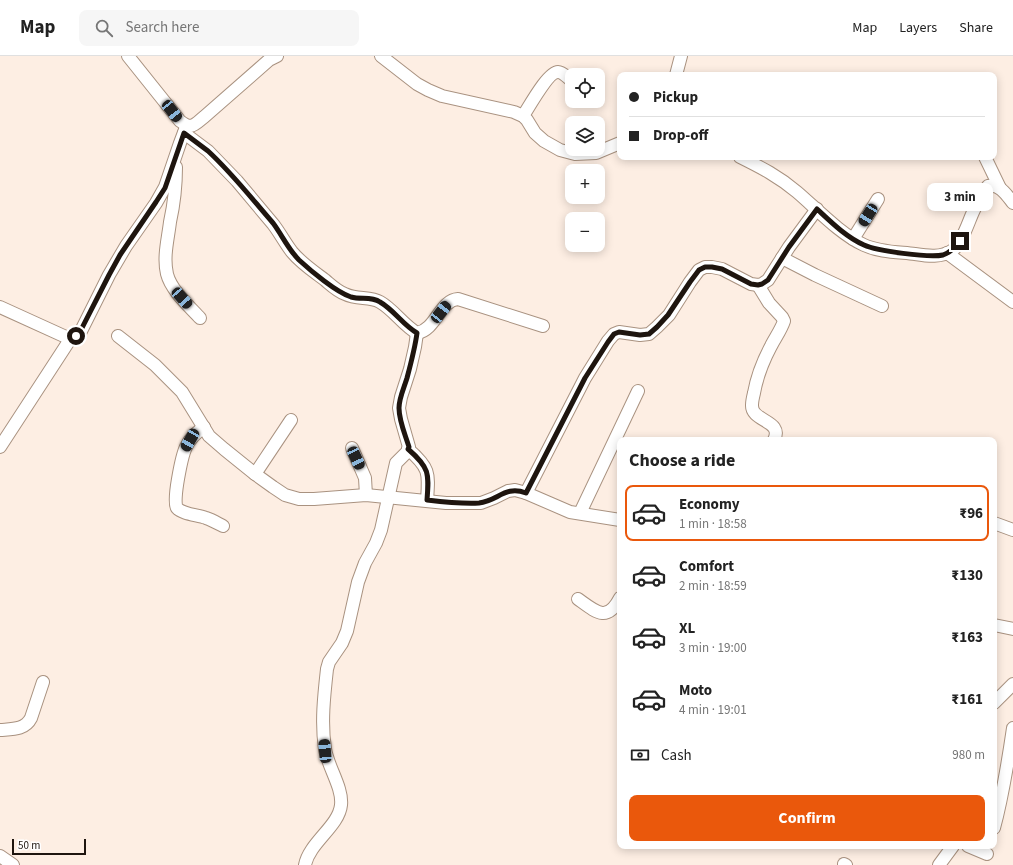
<!DOCTYPE html>
<meta charset="utf-8">
<style>
:root{--surface:#fff;--page:#f6f6f6;--text:#222;--muted:#767676;--line:#e0e0e0;--accent:#ea580c}
body{margin:0;font-family:"Source Sans 3",sans-serif;background:var(--page);color:var(--text);height:100vh;display:flex;flex-direction:column;font-size:15px;white-space:nowrap}
*{box-sizing:border-box;margin:0}
p{font-size:13px;color:var(--muted)}
.icon{flex:none;width:22px;height:22px;fill:none;stroke:currentColor;stroke-width:2;stroke-linecap:round;stroke-linejoin:round}
.map{position:relative;flex:1;overflow:hidden}
.details{position:absolute;left:617px;top:381px;width:380px;height:412px;display:flex;flex-direction:column;background:var(--surface);border-radius:8px;box-shadow:0 2px 10px #0003}
.details>*{flex:none}
.guide{position:absolute;left:617px;top:16px;width:380px;height:88px;border-radius:8px;box-shadow:0 2px 10px #0003;display:grid;align-content:center;height:88px;padding:0 12px;background:var(--surface)}
.tools{position:absolute;left:565px;top:12px;display:grid;gap:8px}
.tools a{display:grid;place-items:center;width:40px;height:40px;border-radius:8px;background:var(--surface);box-shadow:0 2px 10px #0003;font-size:20px}
.scale{position:absolute;left:12px;bottom:10px;width:74px;box-sizing:border-box;padding-left:4px;border:2px solid #1e150f;border-top:0;font-size:11px;line-height:14px;white-space:nowrap;color:#1e150f;-webkit-text-stroke:3px #fff;paint-order:stroke}
.end{position:absolute;width:18px;height:18px;margin:-9px;border:5px solid #1e150f;background:#fff;box-shadow:0 0 0 2px #fff}
.from{border-radius:50%}
.bubble{position:absolute;height:28px;border-radius:8px;background:var(--surface);box-shadow:0 2px 10px #0003;font-size:13px;font-weight:700;line-height:28px;text-align:center}
.car{position:absolute;width:12px;height:24px;margin:-12px -6px;border-radius:5px;box-shadow:0 0 3px 1px #0007;background:linear-gradient(#222 24%,#8ab4d8 0 40%,#222 0 76%,#8ab4d8 0 86%,#222 0)}
.guide b{display:flex;align-items:center;gap:14px;height:38px;font-size:15px}
.guide b+b{border-top:1px solid var(--line)}
.guide i{width:10px;height:10px;background:var(--text)}
ul{padding:0;list-style:none}
li{display:flex;align-items:center;gap:12px;height:56px;margin:0 8px 6px;padding:0 4px;border:2px solid transparent;border-radius:8px}
li div{flex:1}
li b{display:block;font-size:15px}
li em{font-style:normal;font-weight:700}
li.active{border-color:var(--accent)}
li>.icon{width:36px;height:36px;stroke-width:1.5}
h2{padding:0 12px;font-size:18px;line-height:48px}
.pay{display:flex;align-items:center;gap:10px;height:44px;padding:0 12px;font-size:15px}
.pay p{margin-inline-start:auto}
.button{display:flex;gap:8px;margin-top:auto;padding:8px 12px}
.button a{flex:1;height:46px;border-radius:8px;background:var(--accent);color:#fff;font-size:16px;font-weight:700;line-height:46px;text-align:center}
header{display:flex;align-items:center;gap:24px;box-sizing:border-box;height:56px;padding:0 20px;background:var(--surface);border-bottom:1px solid var(--line)}
header strong{font-size:19px}
nav{display:flex;gap:22px;margin-inline-start:auto;font-size:14px}
.search{width:280px;height:36px;background:var(--page);display:flex;align-items:center;gap:10px;box-sizing:border-box;padding:0 14px;border-radius:8px;color:var(--muted);font-size:15px}
.map>svg:first-child{display:block}
.lines{fill:none;stroke-linecap:round;stroke-linejoin:round}
.minor-casing{stroke:#a99280;stroke-width:14}
.minor{stroke:#fff;stroke-width:12}
.route{stroke:#1e150f;stroke-width:5}
</style>
<header>
<strong>Map</strong>
<div class="search"><svg class="icon" aria-label="search" viewBox="0 0 24 24"><circle cx="10" cy="10" r="6"/><path d="M15 15l6 6"/></svg>Search here</div>
<nav><a>Map</a><a>Layers</a><a>Share</a></nav>
</header>
<div class="map">
<svg width="1013" height="809" viewBox="0 0 1013 809">
<rect width="100%" height="100%" fill="#fdeee3"/>
<g class="lines">
<defs>
<g id="minor">
<path d="M128 0 180 65C192 74 194 69 204 61L269 4 277 0"/>
<polyline points="381,0 417,28 428,34 442,40 514,56 523,60 527,64 535,77 544,85 560,94 575,98 596,97 620,87"/>
<polyline points="676,19 681,0"/>
<path d="M523 60C529 51 548 16 558 16 562 16 567 21 571 24"/>
<path d="M184 77 208 95 237 125 273 168C280 177 285 187 292 196 301 207 313 215 325 224 331 229 337 235 345 238 357 244 370 240 380 246 394 254 403 269 417 277 436 274 440 244 458 243L543 270"/>
<path d="M740 101C762 112 778 120 797 136 817 153 840 178 864 189 879 196 898 196 915 198 928 200 941 202 953 194 962 187 968 167 973 156 977 147 982 138 988 130 1000 128 1006 138 1013 147"/>
<polyline points="985,101 1000,132"/>
<path d="M176 111C176 129 174 148 170 166 168 183 163 201 167 218 171 234 189 250 200 262"/>
<polyline points="853,183 878,143"/>
<polyline points="947,197 1013,246"/>
<polyline points="782,202 815,219 882,250"/>
<path d="M758 229 769 247 782 261 784 265C781 274 775 282 771 290 763 305 757 320 754 337 753 341 752 345 752 349 751 366 784 364 774 384"/>
<path d="M0 251 66 281C73 283 75 280 81 275L109 219 126 190 156 147 165 131 180 87 186 71"/>
<polyline points="118,280 155,309 182,336 209,380 224,393 255,418 273,431 285,439 299,443 314,443 366,439 446,447 481,447 494,442 508,435 515,434 526,437 570,456 620,464"/>
<path d="M204 371C196 377 190 382 186 391 182 399 172 446 177 452 182 458 198 459 206 462 212 464 217 467 223 470"/>
<polyline points="0,391 71,282"/>
<polyline points="352,392 365,422 366,439"/>
<path d="M408 393C430 412 429 417 427 444"/>
<polyline points="255,418 291,364"/>
<polyline points="526,437 585,322 608,285 614,278 619,276 640,279 649,278 657,271 669,259 690,226 699,214 705,211 712,211 722,213 751,228 758,229 762,228 768,224 789,191 817,153"/>
<polyline points="580,457 638,335"/>
<polyline points="994,467 1013,474"/>
<path d="M578 543C596 556 607 567 620 542"/>
<polyline points="994,569 1013,573"/>
<polyline points="994,647 1013,628"/>
<path d="M0 674C12 673 25 674 31 662L43 626"/>
<path d="M994 772C1003 739 1008 706 1013 672"/>
<polyline points="968,790 987,798"/>
<polyline points="0,800 13,809"/>
<polyline points="844,808 846,809"/>
<path d="M305 809C309 787 339 770 341 749 343 732 328 711 325 693 321 667 324 640 327 613L329 606 342 587 347 575 358 526 365 507 376 487 381 474 396 407 407 396 409 391 401 363 399 352 401 341 410 313 415 291 417 277"/>
<polyline points="939,809 953,790"/>
</g>
</defs>
<!-- minor casing -->
<use href="#minor" class="minor-casing"/>
<!-- minor -->
<use href="#minor" class="minor"/>
</g>
<g class="lines">
<!-- route -->
<path class="route" d="M76 280 80 276 84 268 109 219 120 199 156 146 165 132 184 77C192 83 200 89 208 95 232 117 252 143 273 167 282 179 288 193 299 204 311 215 336 236 351 241 361 244 371 240 380 246 394 254 403 269 417 277 415 292 411 307 407 322 404 332 399 342 399 352 399 365 405 378 409 391L408 393C430 412 429 418 427 444 444 446 462 448 479 447 498 445 505 429 526 437L585 322 608 286 614 278 619 276 640 279 649 278 657 271 668 259 690 226 699 214 705 211H712L722 213 751 228 758 229 762 228 768 224 789 191 817 153C831 166 846 181 864 189 877 195 929 202 943 199 951 196 955 191 960 185"/>
</g>
</svg>
<div class="tools">
<a><svg class="icon" aria-label="locate" viewBox="0 0 24 24"><circle cx="12" cy="12" r="6"/><path d="M12 2v4M12 18v4M2 12h4M18 12h4"/></svg></a>
<a><svg class="icon" aria-label="layers" viewBox="0 0 24 24"><path d="M12 4l9 5-9 5-9-5zM3 14l9 5 9-5"/></svg></a>
<a>+</a>
<a>−</a>
</div>
<div class="scale">50 m</div>
<i class="end from" style="left:76px;top:280px"></i>
<i class="end" style="left:960px;top:185px"></i>
<div class="bubble" style="left:927px;top:127px;width:66px">3 min</div>
<i class="car" style="left:172px;top:55px;rotate:142deg"></i>
<i class="car" style="left:868px;top:159px;rotate:212deg"></i>
<i class="car" style="left:182px;top:242px;rotate:138deg"></i>
<i class="car" style="left:441px;top:256px;rotate:38deg"></i>
<i class="car" style="left:190px;top:384px;rotate:210deg"></i>
<i class="car" style="left:356px;top:402px;rotate:155deg"></i>
<i class="car" style="left:325px;top:695px;rotate:355deg"></i>
<div class="guide">
<b><i class="from"></i>Pickup</b>
<b><i></i>Drop-off</b>
</div>
<section class="details">
<h2>Choose a ride</h2>
<ul>
<li class="active"><svg class="icon" aria-label="car" viewBox="0 0 24 24"><path d="M5 17H2v-5l4-1 3-4h7l3 4 3 1v5h-3M9 17h6M6 11h13"/><circle cx="7" cy="17" r="2"/><circle cx="17" cy="17" r="2"/></svg><div><b>Economy</b><p>1 min · 18:58</p></div><em>₹96</em></li>
<li><svg class="icon" aria-label="car" viewBox="0 0 24 24"><path d="M5 17H2v-5l4-1 3-4h7l3 4 3 1v5h-3M9 17h6M6 11h13"/><circle cx="7" cy="17" r="2"/><circle cx="17" cy="17" r="2"/></svg><div><b>Comfort</b><p>2 min · 18:59</p></div><em>₹130</em></li>
<li><svg class="icon" aria-label="car" viewBox="0 0 24 24"><path d="M5 17H2v-5l4-1 3-4h7l3 4 3 1v5h-3M9 17h6M6 11h13"/><circle cx="7" cy="17" r="2"/><circle cx="17" cy="17" r="2"/></svg><div><b>XL</b><p>3 min · 19:00</p></div><em>₹163</em></li>
<li><svg class="icon" aria-label="car" viewBox="0 0 24 24"><path d="M5 17H2v-5l4-1 3-4h7l3 4 3 1v5h-3M9 17h6M6 11h13"/><circle cx="7" cy="17" r="2"/><circle cx="17" cy="17" r="2"/></svg><div><b>Moto</b><p>4 min · 19:01</p></div><em>₹161</em></li>
</ul>
<div class="pay"><svg class="icon" aria-label="cash" viewBox="0 0 24 24"><path d="M3 7h18v10H3z"/><circle cx="12" cy="12" r="2"/></svg>Cash<p>980 m</p></div>
<div class="button"><a>Confirm</a></div>
</section>
</div>
